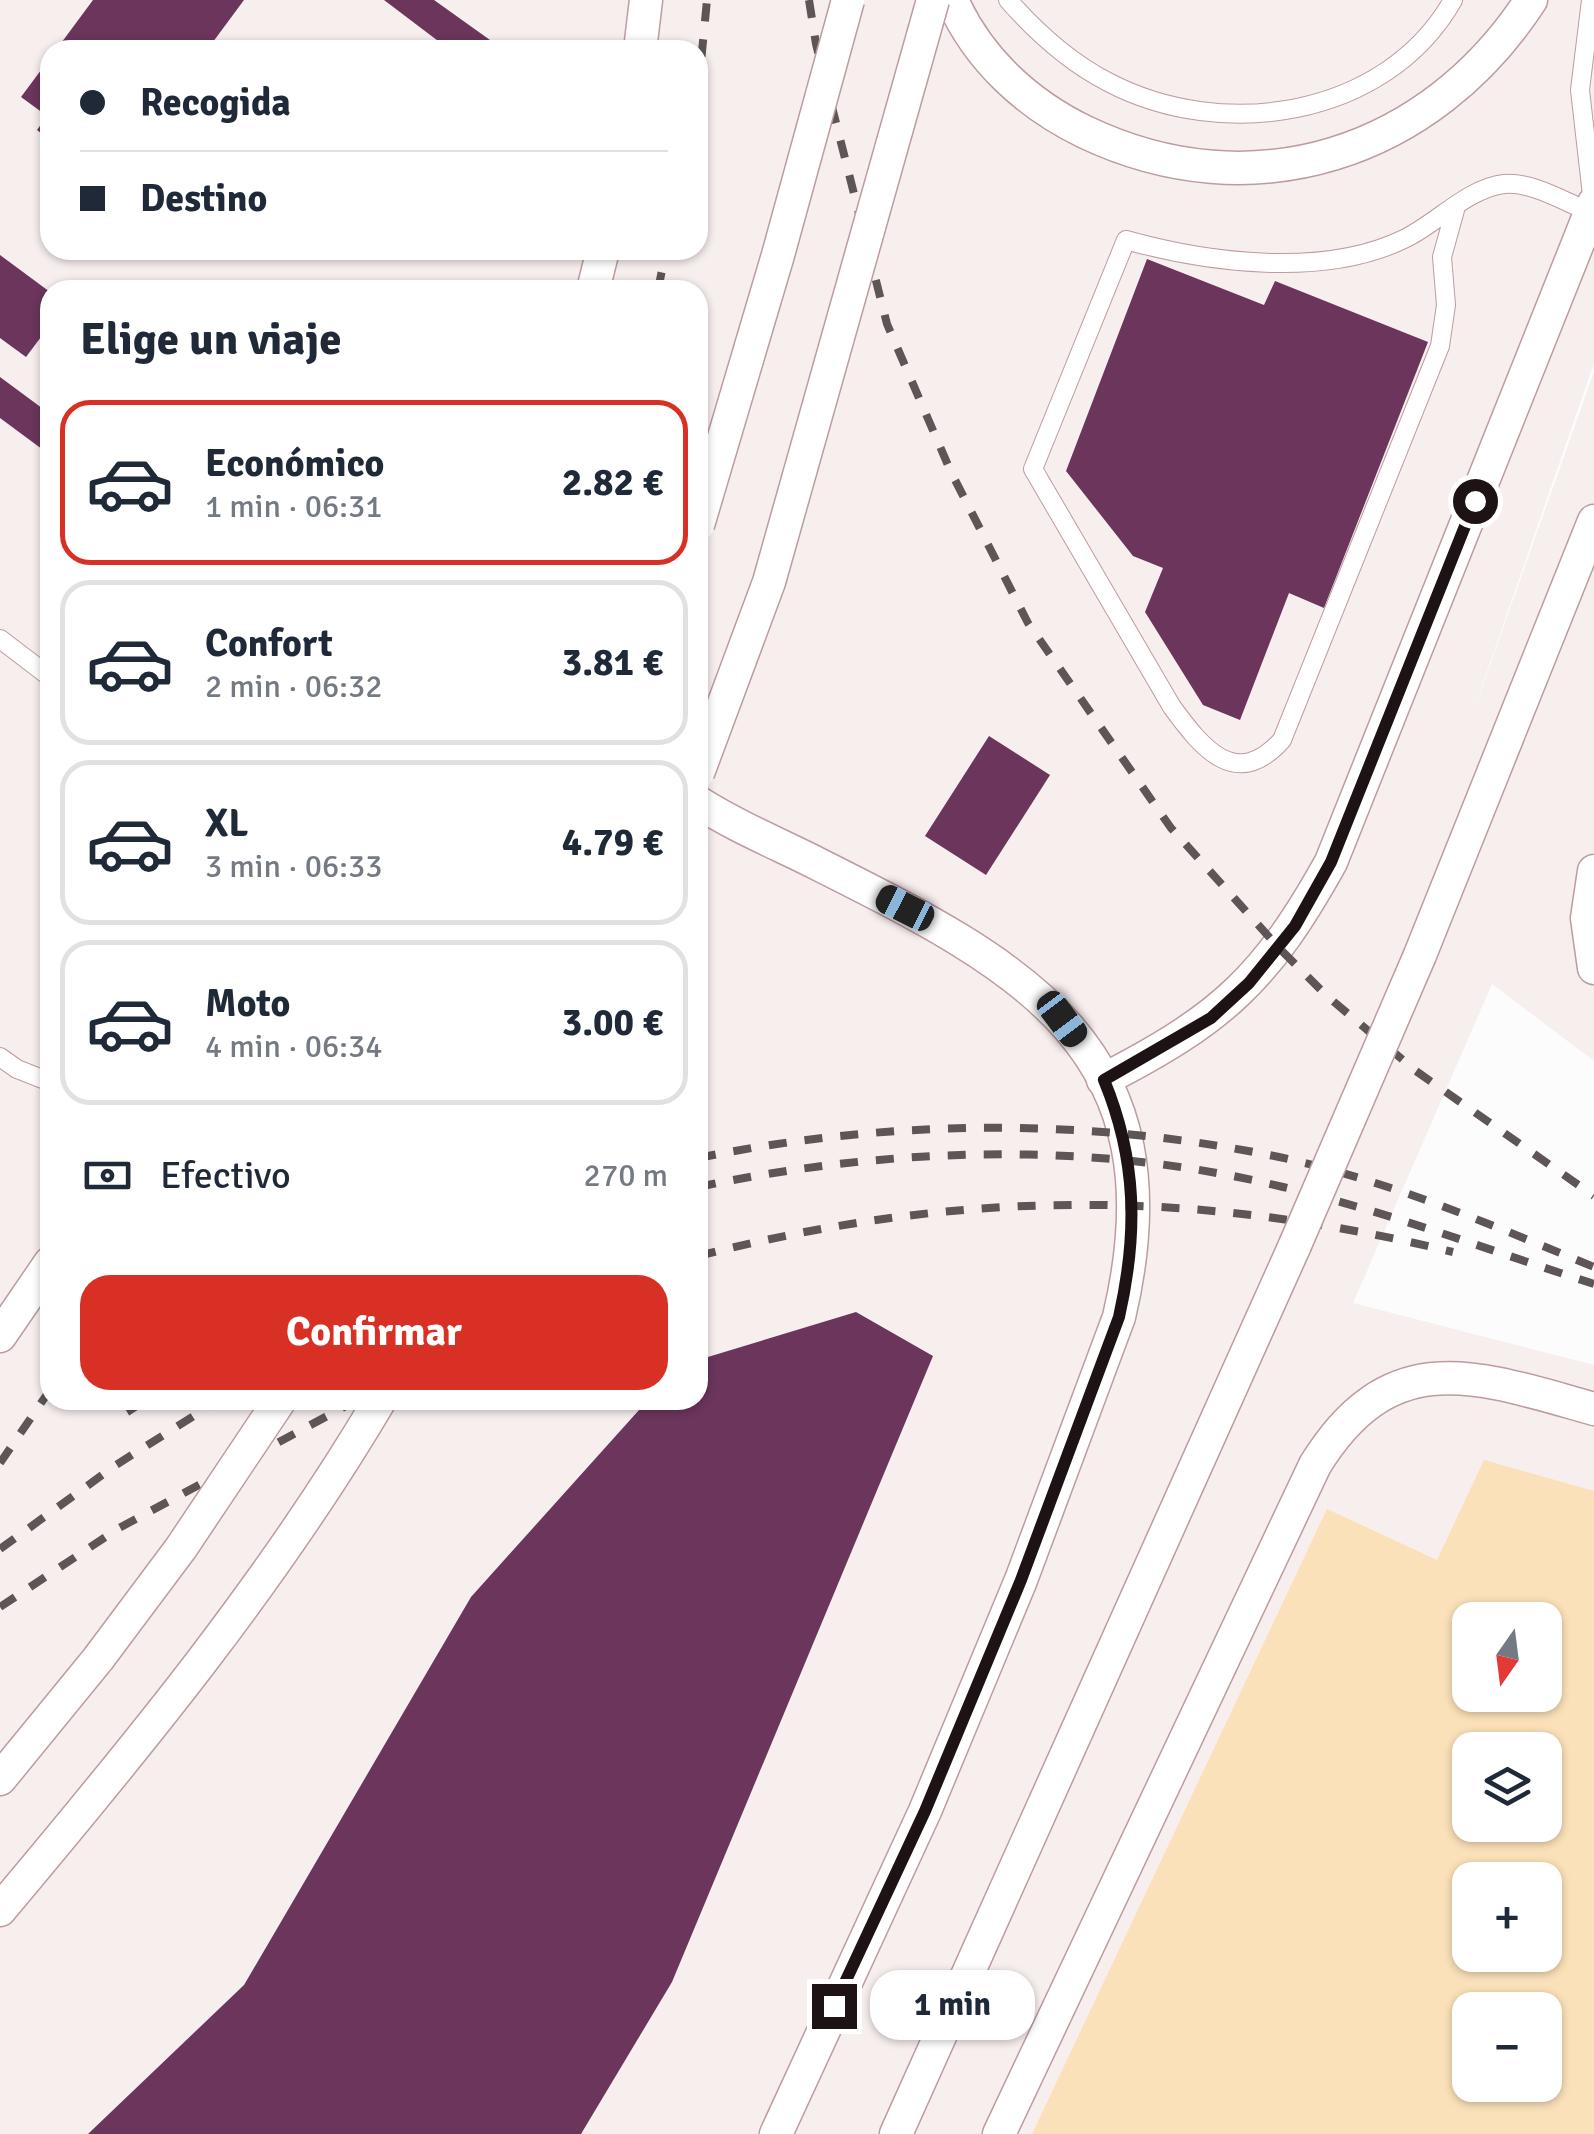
<!DOCTYPE html>
<html lang="es">
<meta charset="utf-8">
<style>
:root{--surface:#fff;--page:#f2f2f3;--text:#1f2937;--muted:#747a83;--line:#e0e1e3;--accent:#d93025}
body{margin:0;font-family:Signika,sans-serif;background:var(--page);color:var(--text);height:100vh;display:flex;flex-direction:column;font-size:38px;white-space:nowrap}
*{box-sizing:border-box;margin:0}
p{font-size:32px;color:var(--muted)}
.icon{flex:none;width:55px;height:55px;fill:none;stroke:currentColor;stroke-width:2;stroke-linecap:round;stroke-linejoin:round}
.map{position:relative;flex:1;overflow:hidden}
.drawer{position:absolute;left:40px;top:280px;width:668px;height:1130px;display:flex;flex-direction:column;background:var(--surface);border-radius:30px;box-shadow:0 2px 8px #0004}
.drawer>*{flex:none}
.top-card{position:absolute;left:40px;top:40px;width:668px;height:220px;border-radius:30px;box-shadow:0 2px 8px #0004;display:grid;align-content:center;height:220px;padding:0 40px;background:var(--surface)}
.needle{width:65px;rotate:194deg}
.tools{position:absolute;left:1452px;top:1602px;display:grid;gap:20px}
.tools a{display:grid;place-items:center;width:110px;height:110px;border-radius:20px;background:var(--surface);box-shadow:0 2px 8px #0004;font-size:50px}
.end{position:absolute;width:45px;height:45px;margin:-22px;border:12px solid #1e1314;background:#fff;box-shadow:0 0 0 5px #fff}
.from{border-radius:50%}
.bubble{position:absolute;height:70px;border-radius:30px;background:var(--surface);box-shadow:0 2px 8px #0004;font-size:32px;font-weight:800;line-height:70px;text-align:center}
.car{position:absolute;width:30px;height:60px;margin:-30px -15px;border-radius:12px;box-shadow:0 0 8px 2px #0007;background:linear-gradient(#222 24%,#8ab4d8 0 40%,#222 0 76%,#8ab4d8 0 86%,#222 0)}
.top-card b{display:flex;align-items:center;gap:35px;height:95px;font-size:38px}
.top-card b+b{border-top:2px solid var(--line)}
.top-card i{width:25px;height:25px;background:var(--text)}
ul{padding:0;list-style:none}
li{display:flex;align-items:center;gap:30px;height:165px;margin:0 20px 15px;padding:0 20px;border:5px solid var(--line);border-radius:30px}
li div{flex:1}
li b{display:block;font-size:38px}
li em{font-style:normal;font-weight:800}
li.active{border-color:var(--accent)}
li>.icon{width:90px;height:90px;stroke-width:1.5}
h2{padding:0 40px;font-size:45px;line-height:120px}
.pay{display:flex;align-items:center;gap:25px;height:110px;padding:0 40px;font-size:38px}
.pay p{margin-inline-start:auto}
.button{display:flex;gap:20px;margin-top:auto;padding:20px 40px}
.button a{flex:1;height:115px;border-radius:30px;background:var(--accent);color:#fff;font-size:40px;font-weight:800;line-height:115px;text-align:center}
.map>svg:first-child{display:block}
.built{fill:#f7eeee;fill-rule:evenodd}
.green{fill:#fbe1b9;fill-rule:evenodd}
.building{fill:#6c355c}
.lines{fill:none;stroke-linecap:round;stroke-linejoin:round}
.service-casing{stroke:#bd9c9f;stroke-width:20}
.minor-casing{stroke:#bd9c9f;stroke-width:35}
.service{stroke:#fff;stroke-width:18}
.minor{stroke:#fff;stroke-width:32}
.rail{stroke:#5e5656;stroke-width:8;stroke-dasharray:18 18;stroke-linecap:butt}
.minor-bridge-casing{stroke:#bd9c9f;stroke-width:35;stroke-linecap:butt}
.minor-bridge{stroke:#fff;stroke-width:32}
.route{stroke:#1e1314;stroke-width:12}
</style>
<div class="map">
<svg width="1594" height="2134" viewBox="0 0 1594 2134">
<rect width="100%" height="100%" fill="#fcfcfc"/>
<!-- built -->
<path class="built" d="M0 0H1594V363L1459 752 1594 372V1061L1492 984 1353 1303 1594 1365V2134H0ZM50 50H698V250H50ZM50 290H698V1400H50ZM1470 1620H1545V1695H1470ZM1470 1750H1545V1825H1470ZM1470 1880H1545V1955H1470ZM1470 2010H1545V2085H1470Z"/>
<!-- green -->
<path class="green" d="M1484 1460 1594 1491V2134H1032L1327 1509 1437 1560ZM1470 1620H1545V1695H1470ZM1470 1750H1545V1825H1470ZM1470 1880H1545V1955H1470ZM1470 2010H1545V2085H1470Z"/>
<!-- building -->
<g class="building">
<polygon points="93,0 244,0 207,50 56,50"/>
<polygon points="384,0 434,0 504,50 450,50"/>
<polygon points="50,58 50,140 37,130 47,116 21,97"/>
<polygon points="0,255 50,292 50,325 26,357 0,338"/>
<polygon points="1147,259 1264,305 1275,281 1428,342 1324,608 1289,593 1240,720 1203,705 1145,612 1163,568 1133,556 1066,471"/>
<polygon points="0,377 50,414 50,455 0,418"/>
<polygon points="989,736 1050,775 986,875 925,836"/>
<polygon points="856,1312 933,1356 672,1982 581,2134 88,2134 244,1985 471,1597 648,1400 698,1400 698,1360"/>
</g>
<g class="lines">
<defs>
<g id="service">
<path d="M1008 0C1037 33 1069 62 1108 82 1222 142 1386 118 1453 0"/>
<polyline points="1591,0 1580,90 1593,204"/>
<path d="M1455 210 1442 257 1446 305 1440 346 1282 740C1236 791 1202 748 1172 707L1033 469 1126 240C1208 263 1324 278 1404 239 1436 224 1468 188 1504 184 1531 181 1565 202 1590 212"/>
<polyline points="0,639 50,677"/>
<polyline points="0,1057 17,1069 50,1082"/>
</g>
<g id="minor">
<path d="M952 0C978 59 1027 104 1085 132 1253 212 1431 154 1531 0"/>
<polyline points="640,50 646,0"/>
<polyline points="593,290 603,250"/>
<path d="M698 802C733 825 774 842 812 861 1021 966 1183 1046 1119 1317L1021 1580 925 1811 776 2134"/>
<polyline points="1594,871 1587,918 1594,968"/>
<polyline points="1420,955 1594,521"/>
<path d="M1103 1080C1222 1019 1266 979 1331 862L1594 203"/>
<polyline points="0,1336 50,1263"/>
<polyline points="0,1779 98,1659"/>
<path d="M0 1910C136 1748 272 1583 380 1400"/>
<polyline points="896,2134 1295,1245"/>
<path d="M999 2134 1315 1465C1391 1342 1477 1376 1594 1409"/>
</g>
</defs>
<!-- service casing -->
<use href="#service" class="service-casing"/>
<!-- minor casing -->
<use href="#minor" class="minor-casing"/>
<!-- service -->
<use href="#service" class="service"/>
<!-- minor -->
<use href="#minor" class="minor"/>
<!-- rail -->
<g class="rail">
<polyline points="809,0 816,44 887,324 951,472 1028,623 1171,828 1279,948 1327,996 1416,1071 1594,1196"/>
<polyline points="698,93 707,0"/>
<polyline points="658,290 666,250"/>
<path d="M698 1158C885 1120 1075 1117 1264 1154 1378 1176 1487 1223 1594 1267"/>
<path d="M698 1187C889 1147 1091 1140 1283 1187 1389 1212 1491 1251 1594 1284"/>
<path d="M698 1256C960 1189 1190 1188 1453 1252"/>
<polyline points="127,1412 146,1400"/>
<polyline points="0,1463 50,1390"/>
<polyline points="0,1549 116,1465 219,1400"/>
<polyline points="0,1607 119,1528 357,1400"/>
</g>
<defs>
<g id="minor-bridge">
<polyline points="698,525 778,255 848,0"/>
<polyline points="698,773 769,582 933,0"/>
<polyline points="1295,1245 1420,955"/>
<polyline points="98,1659 181,1548 280,1400"/>
</g>
</defs>
<!-- minor-bridge casing -->
<use href="#minor-bridge" class="minor-bridge-casing"/>
<!-- minor-bridge -->
<use href="#minor-bridge" class="minor-bridge"/>
</g>
<g class="lines">
<!-- route -->
<path class="route" d="M834 2006 925 1811 1021 1580 1119 1317C1138 1233 1137 1160 1104 1080L1211 1018 1249 983 1295 926 1331 862 1475 501"/>
</g>
</svg>
<div class="tools">
<a><svg class="needle" viewBox="-14 -14 28 28"><path d="M0-13l5 13h-10z" fill="#e53935"/><path d="M0 13l5-13h-10z" fill="#747a83"/></svg></a>
<a><svg class="icon" aria-label="layers" viewBox="0 0 24 24"><path d="M12 4l9 5-9 5-9-5zM3 14l9 5 9-5"/></svg></a>
<a>+</a>
<a>−</a>
</div>
<i class="end from" style="left:1475px;top:501px"></i>
<i class="end" style="left:834px;top:2006px"></i>
<div class="bubble" style="left:870px;top:1970px;width:165px">1 min</div>
<i class="car" style="left:905px;top:908px;rotate:297deg"></i>
<i class="car" style="left:1062px;top:1019px;rotate:143deg"></i>
<div class="top-card">
<b><i class="from"></i>Recogida</b>
<b><i></i>Destino</b>
</div>
<section class="drawer">
<h2>Elige un viaje</h2>
<ul>
<li class="active"><svg class="icon" aria-label="car" viewBox="0 0 24 24"><path d="M5 17H2v-5l4-1 3-4h7l3 4 3 1v5h-3M9 17h6M6 11h13"/><circle cx="7" cy="17" r="2"/><circle cx="17" cy="17" r="2"/></svg><div><b>Económico</b><p>1 min · 06:31</p></div><em>2.82 €</em></li>
<li><svg class="icon" aria-label="car" viewBox="0 0 24 24"><path d="M5 17H2v-5l4-1 3-4h7l3 4 3 1v5h-3M9 17h6M6 11h13"/><circle cx="7" cy="17" r="2"/><circle cx="17" cy="17" r="2"/></svg><div><b>Confort</b><p>2 min · 06:32</p></div><em>3.81 €</em></li>
<li><svg class="icon" aria-label="car" viewBox="0 0 24 24"><path d="M5 17H2v-5l4-1 3-4h7l3 4 3 1v5h-3M9 17h6M6 11h13"/><circle cx="7" cy="17" r="2"/><circle cx="17" cy="17" r="2"/></svg><div><b>XL</b><p>3 min · 06:33</p></div><em>4.79 €</em></li>
<li><svg class="icon" aria-label="car" viewBox="0 0 24 24"><path d="M5 17H2v-5l4-1 3-4h7l3 4 3 1v5h-3M9 17h6M6 11h13"/><circle cx="7" cy="17" r="2"/><circle cx="17" cy="17" r="2"/></svg><div><b>Moto</b><p>4 min · 06:34</p></div><em>3.00 €</em></li>
</ul>
<div class="pay"><svg class="icon" aria-label="cash" viewBox="0 0 24 24"><path d="M3 7h18v10H3z"/><circle cx="12" cy="12" r="2"/></svg>Efectivo<p>270 m</p></div>
<div class="button"><a>Confirmar</a></div>
</section>
</div>
